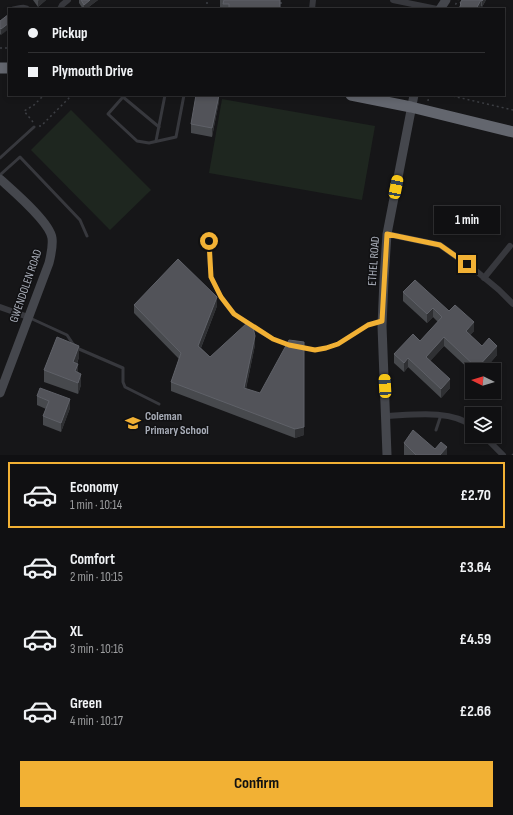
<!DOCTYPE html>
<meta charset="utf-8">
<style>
:root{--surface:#101012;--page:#19191b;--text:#f1f3f6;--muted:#9c9d9f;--line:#303032;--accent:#f2b134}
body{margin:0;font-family:"Sofia Sans Condensed",sans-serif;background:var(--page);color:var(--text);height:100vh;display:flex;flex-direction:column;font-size:15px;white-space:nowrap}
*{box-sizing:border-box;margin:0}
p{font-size:13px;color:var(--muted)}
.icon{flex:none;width:22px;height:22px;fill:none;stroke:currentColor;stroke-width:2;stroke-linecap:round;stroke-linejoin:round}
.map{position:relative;height:455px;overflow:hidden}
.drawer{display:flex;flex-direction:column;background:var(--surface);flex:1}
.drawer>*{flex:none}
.hud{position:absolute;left:8px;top:8px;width:497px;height:88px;border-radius:0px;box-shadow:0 2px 6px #0003,0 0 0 1px var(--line);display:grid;align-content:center;height:88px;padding:0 20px;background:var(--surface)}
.needle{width:26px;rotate:275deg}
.fabs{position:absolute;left:465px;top:363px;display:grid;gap:8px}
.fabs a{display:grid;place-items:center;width:36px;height:36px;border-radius:0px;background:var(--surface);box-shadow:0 2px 6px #0003,0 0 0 1px var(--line);font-size:20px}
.end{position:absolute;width:18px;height:18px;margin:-9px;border:5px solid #f2b134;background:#111;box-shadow:0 0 0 2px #111}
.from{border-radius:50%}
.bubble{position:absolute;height:28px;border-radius:0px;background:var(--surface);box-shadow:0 2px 6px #0003,0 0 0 1px var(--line);font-size:13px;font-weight:700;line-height:28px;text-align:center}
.car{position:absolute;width:12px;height:24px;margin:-12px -6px;border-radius:5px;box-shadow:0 0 3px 1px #0007;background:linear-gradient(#f5c518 24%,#345 0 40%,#f5c518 0 76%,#345 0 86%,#f5c518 0)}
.hud b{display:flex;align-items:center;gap:14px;height:38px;font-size:15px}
.hud b+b{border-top:1px solid var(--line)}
.hud i{width:10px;height:10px;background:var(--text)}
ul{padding:7px 0 0;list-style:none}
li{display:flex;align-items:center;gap:12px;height:66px;margin:0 8px 6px;padding:0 12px;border:2px solid transparent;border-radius:0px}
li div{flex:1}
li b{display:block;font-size:15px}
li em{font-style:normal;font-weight:700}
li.on{border-color:var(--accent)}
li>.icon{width:36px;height:36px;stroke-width:1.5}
.primary-button{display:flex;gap:8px;margin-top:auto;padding:8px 20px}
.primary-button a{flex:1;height:46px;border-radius:0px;background:var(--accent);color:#111;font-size:16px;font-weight:700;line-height:46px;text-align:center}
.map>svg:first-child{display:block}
.green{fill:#1e261f}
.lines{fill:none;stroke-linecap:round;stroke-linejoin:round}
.path{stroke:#3d3f44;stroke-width:1.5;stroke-dasharray:2 3;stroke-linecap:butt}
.lane{stroke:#37383d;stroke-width:3}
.street{stroke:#37383d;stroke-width:6}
.secondary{stroke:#45474d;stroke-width:9}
.highway{stroke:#63666e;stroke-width:11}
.wall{fill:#47494d}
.shaded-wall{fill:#2f3033}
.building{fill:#525359;stroke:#5f6168}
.route{stroke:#f2b134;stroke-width:5}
.labels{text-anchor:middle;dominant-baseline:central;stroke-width:3;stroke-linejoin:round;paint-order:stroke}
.street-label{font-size:12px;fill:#a8adb8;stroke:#111113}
.poi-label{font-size:12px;font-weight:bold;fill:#a8adb8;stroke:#111113;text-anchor:start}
</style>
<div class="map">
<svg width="513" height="455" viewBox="0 0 513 455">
<rect width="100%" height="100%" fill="#161618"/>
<!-- green -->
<g class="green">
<polygon points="222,99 375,126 362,200 209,173"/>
<polygon points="71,110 151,190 110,230 31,150"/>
</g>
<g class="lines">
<!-- path -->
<g class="path">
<polyline points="157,8 207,9 207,0"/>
<polyline points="281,9 281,0"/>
<polyline points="453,9 458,0"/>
<polyline points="0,48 9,48"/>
<polyline points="448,95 513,110"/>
<polyline points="428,101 429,95"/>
<polyline points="33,122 24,111 34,105 44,95"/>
<polyline points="39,126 41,126 72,95"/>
<polyline points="512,455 513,454"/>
</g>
<!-- lane -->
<g class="lane">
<path d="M13 8C19 7 25 4 30 9"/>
<polyline points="159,127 123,97 108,114 137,141 149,143 176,137 184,95"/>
<polyline points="156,141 165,95"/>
<polyline points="0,158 34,127"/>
<polyline points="0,175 20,157 80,220 87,236"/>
<path d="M209 241C209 251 208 267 211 277 212 281 215 285 216 288 231 317 259 335 289 345"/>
<polyline points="30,318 67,335 73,344 79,349 123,368 123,382 125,387 159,404"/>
<polyline points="301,347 315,350 326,348 338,344 369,325 380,322"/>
<polyline points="436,430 441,415"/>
</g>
<!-- street -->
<g class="street">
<polyline points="393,0 437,9"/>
<polyline points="60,9 62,5 68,0"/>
<polyline points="312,9 313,0"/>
<polyline points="387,234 440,245 475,270 499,290 513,304"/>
<polyline points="484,278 510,246"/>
<polyline points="0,307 28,317"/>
<path d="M386 416C411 415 451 409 472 426"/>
<polyline points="484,436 503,455"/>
</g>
<!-- secondary -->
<g class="secondary">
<polyline points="440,9 446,0"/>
<path d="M0 179C12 190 50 222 52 238 53 246 51 255 49 263L0 393"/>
<polyline points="387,455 382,326 384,279 387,234 414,95"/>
</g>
<!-- highway -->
<g class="highway">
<polyline points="0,68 9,68"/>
<polyline points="351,95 411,107 513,132"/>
</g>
</g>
<!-- wall -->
<g class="wall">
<polygon points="33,0 46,0 38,7"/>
<polygon points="79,0 98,0 86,9 83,9 79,3"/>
<polygon points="220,0 280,0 280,9 223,9 223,8 220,8"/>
<polygon points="462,0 486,0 482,7 481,6 460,6 460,3"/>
<polygon points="9,14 1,35 0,34 0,21"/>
<polygon points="219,95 219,101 212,137 191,133 191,124"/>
<polygon points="403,292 449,311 474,331 470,335 482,346 497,355 484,370 472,370 472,372 444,346 430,361 450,388 441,398 408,367 404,372 394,363 394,354 420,341 438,322 433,317 427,323 403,301"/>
<polygon points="134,305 217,306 201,348 210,357 255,345 246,389 304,435 295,438 171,391 171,382 179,359 134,313"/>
<polygon points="79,357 77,364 78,373 81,385 78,394 44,382 44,370"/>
<polygon points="37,396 70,408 61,432 43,425 43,416 46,409 37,405"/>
<polygon points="404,443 435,449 447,455 404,455"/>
</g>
<!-- shaded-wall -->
<g class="shaded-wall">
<polygon points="39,0 46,0 38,7 38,1"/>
<polygon points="90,0 98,0 86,9 84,9 84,5"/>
<polygon points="481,0 481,6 479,9 476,9"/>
<polygon points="483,0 486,0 482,7 482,1"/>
<polygon points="9,23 9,29 1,35 1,29"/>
<polygon points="219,95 219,101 212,137 212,128"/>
<polygon points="217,297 217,306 198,355 198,346"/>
<polygon points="433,308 433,317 427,323 427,314"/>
<polygon points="474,322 474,331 466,339 466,331"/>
<polygon points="255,336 255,345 244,397 244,388"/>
<polygon points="444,337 444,346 426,366 426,357"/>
<polygon points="79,346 79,357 73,374 73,362"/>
<polygon points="497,346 497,355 484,370 477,370 477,368"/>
<polygon points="408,358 408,367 404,372 404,363"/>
<polygon points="78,364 78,376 75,383 75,371"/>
<polygon points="81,374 81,385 78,394 78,383"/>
<polygon points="450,379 450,388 441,398 441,389"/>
<polygon points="70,399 70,408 61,432 61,423"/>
<polygon points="304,427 304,435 295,438 295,429"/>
<polygon points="447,447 447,455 440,455"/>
</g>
<!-- building -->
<g class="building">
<polygon points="81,0 90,0 84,5"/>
<polygon points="224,0 280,0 280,9 229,9 229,4 223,4"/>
<polygon points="462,0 483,0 482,1 481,0 476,9 459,9 461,4 460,3"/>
<polygon points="9,14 9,23 1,29 0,28 0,21"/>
<polygon points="196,95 219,95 212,128 191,124"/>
<polygon points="178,259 217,297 198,346 210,357 247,323 253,327 255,336 244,388 260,393 289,340 304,342 304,427 295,429 171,382 181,353 134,305"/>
<polygon points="415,280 449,311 455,305 474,322 466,331 482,346 489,338 497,346 477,368 444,337 426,357 450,379 441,389 408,358 404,363 394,354 413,334 420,341 442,317 433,308 427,314 403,292"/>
<polygon points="57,337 79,346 73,362 78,364 75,371 81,374 78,383 44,370"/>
<polygon points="40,388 70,399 61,423 43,416 49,401 37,396"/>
<polygon points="413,430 435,449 441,442 447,447 440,455 416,455 404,443"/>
</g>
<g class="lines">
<!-- route -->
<polyline class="route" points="209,241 211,277 221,297 234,314 273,339 289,345 315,350 326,348 338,344 368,325 382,321 387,234 440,245 467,264"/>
</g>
<!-- icons -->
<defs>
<symbol id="school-bare" viewBox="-9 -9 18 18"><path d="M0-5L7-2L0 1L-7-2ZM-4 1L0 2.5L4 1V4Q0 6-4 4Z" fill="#f2b134" stroke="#111113" stroke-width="2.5" paint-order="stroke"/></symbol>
</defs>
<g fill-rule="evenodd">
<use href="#school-bare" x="122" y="412" width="22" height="22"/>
</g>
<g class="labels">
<!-- street labels -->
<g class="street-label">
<text transform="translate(374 261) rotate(-86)">ETHEL ROAD</text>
<text transform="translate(26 286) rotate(-71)">GWENDOLEN ROAD</text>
</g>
<!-- poi labels -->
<g class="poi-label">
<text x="145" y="416">Coleman<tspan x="145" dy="14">Primary School</tspan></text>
</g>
</g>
</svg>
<div class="fabs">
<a><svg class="needle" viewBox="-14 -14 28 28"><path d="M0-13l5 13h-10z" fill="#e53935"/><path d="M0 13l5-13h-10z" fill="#9c9d9f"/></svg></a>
<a><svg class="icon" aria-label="layers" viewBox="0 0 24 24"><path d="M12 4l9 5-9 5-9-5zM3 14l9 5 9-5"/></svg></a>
</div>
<i class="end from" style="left:209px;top:241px"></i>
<i class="end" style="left:467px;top:264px"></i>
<div class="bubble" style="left:434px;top:206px;width:66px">1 min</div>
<i class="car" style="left:396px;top:187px;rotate:11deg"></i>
<i class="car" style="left:385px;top:386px;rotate:357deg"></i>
<div class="hud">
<b><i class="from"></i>Pickup</b>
<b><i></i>Plymouth Drive</b>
</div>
</div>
<section class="drawer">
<ul>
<li class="on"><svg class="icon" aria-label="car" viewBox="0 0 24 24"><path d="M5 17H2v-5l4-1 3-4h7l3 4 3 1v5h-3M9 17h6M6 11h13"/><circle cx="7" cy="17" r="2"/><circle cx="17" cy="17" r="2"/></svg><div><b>Economy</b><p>1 min · 10:14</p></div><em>£2.70</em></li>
<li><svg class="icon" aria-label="car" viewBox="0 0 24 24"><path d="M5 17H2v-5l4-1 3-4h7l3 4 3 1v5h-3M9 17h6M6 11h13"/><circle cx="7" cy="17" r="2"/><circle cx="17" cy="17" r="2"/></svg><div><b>Comfort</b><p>2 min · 10:15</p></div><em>£3.64</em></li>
<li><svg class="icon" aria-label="car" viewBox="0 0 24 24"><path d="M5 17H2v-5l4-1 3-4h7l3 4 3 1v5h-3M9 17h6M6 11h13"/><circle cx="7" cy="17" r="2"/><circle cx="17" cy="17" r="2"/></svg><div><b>XL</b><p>3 min · 10:16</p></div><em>£4.59</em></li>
<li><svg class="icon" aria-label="car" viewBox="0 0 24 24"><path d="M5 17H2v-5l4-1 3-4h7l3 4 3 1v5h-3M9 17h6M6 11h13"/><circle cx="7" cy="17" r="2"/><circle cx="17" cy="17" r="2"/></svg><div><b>Green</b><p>4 min · 10:17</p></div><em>£2.66</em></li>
</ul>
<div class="primary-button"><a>Confirm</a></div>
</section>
